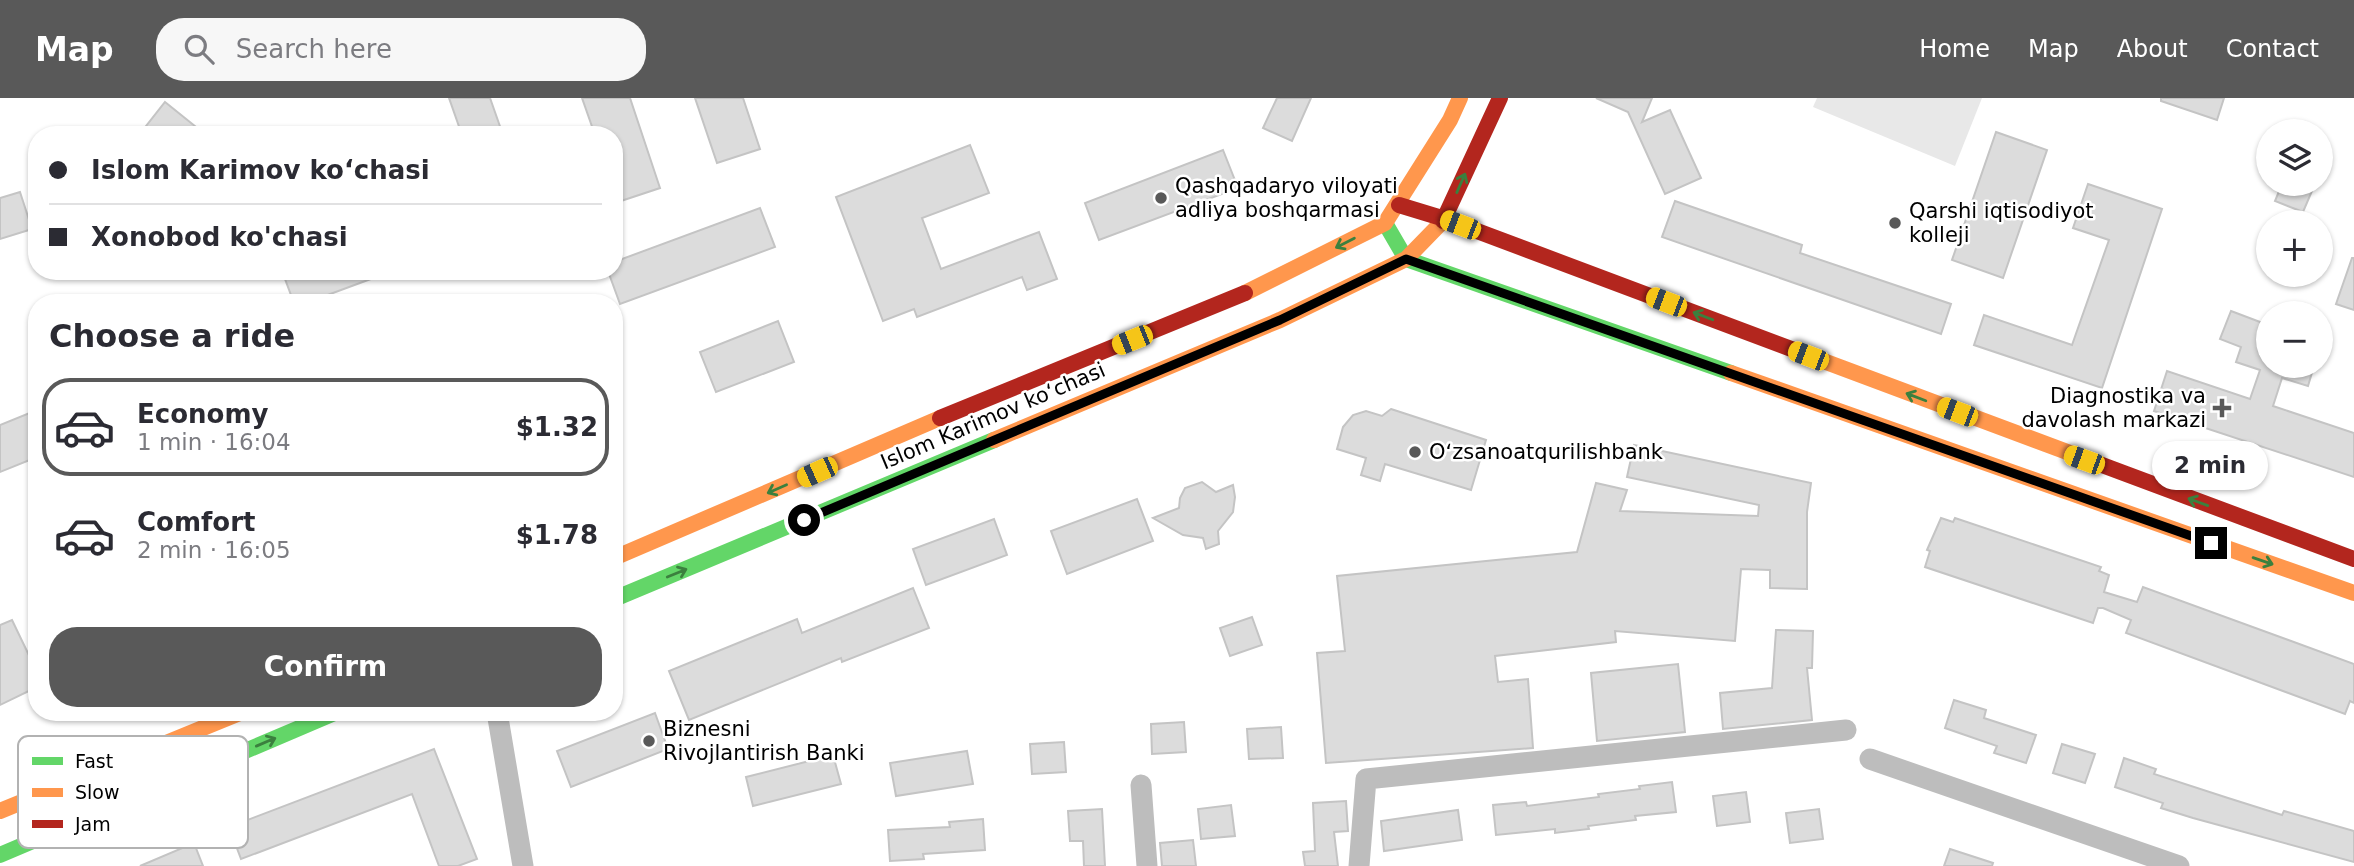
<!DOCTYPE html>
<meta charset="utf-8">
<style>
:root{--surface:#fff;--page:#f7f7f7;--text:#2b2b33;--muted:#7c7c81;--line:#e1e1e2;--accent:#595959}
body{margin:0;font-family:"DejaVu Sans",sans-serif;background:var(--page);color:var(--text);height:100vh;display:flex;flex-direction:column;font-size:26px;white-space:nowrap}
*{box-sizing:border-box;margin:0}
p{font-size:23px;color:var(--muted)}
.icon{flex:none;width:38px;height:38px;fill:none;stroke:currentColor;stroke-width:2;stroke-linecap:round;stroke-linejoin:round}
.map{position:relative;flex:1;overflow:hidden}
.details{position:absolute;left:28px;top:196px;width:595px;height:427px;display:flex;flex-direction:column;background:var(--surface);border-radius:28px;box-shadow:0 2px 5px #0004}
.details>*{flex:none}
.banner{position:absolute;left:28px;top:28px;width:595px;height:154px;border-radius:28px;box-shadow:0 2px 5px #0004;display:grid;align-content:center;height:154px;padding:0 21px;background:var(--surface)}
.controls{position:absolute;left:2256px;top:21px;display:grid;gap:14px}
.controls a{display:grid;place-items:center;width:77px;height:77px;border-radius:50%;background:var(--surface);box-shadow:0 2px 5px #0004;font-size:35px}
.end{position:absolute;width:32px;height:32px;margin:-16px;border:9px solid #000;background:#fff;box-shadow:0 0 0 4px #fff}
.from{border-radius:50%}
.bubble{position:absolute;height:49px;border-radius:24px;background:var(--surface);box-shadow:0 2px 5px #0004;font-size:23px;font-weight:800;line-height:49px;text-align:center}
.car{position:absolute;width:21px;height:42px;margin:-21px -10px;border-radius:9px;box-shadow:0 0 5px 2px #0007;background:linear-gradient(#f5c518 24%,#345 0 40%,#f5c518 0 76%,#345 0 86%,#f5c518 0)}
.banner b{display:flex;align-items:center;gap:24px;height:66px;font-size:26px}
.banner b+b{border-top:2px solid var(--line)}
.banner i{width:18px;height:18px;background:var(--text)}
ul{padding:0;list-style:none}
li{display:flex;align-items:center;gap:21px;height:98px;margin:0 14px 10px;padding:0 7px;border:4px solid transparent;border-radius:28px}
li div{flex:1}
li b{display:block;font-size:26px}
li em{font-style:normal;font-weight:800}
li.active{border-color:var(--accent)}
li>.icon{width:63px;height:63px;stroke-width:1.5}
h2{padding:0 21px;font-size:32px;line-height:84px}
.action{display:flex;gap:14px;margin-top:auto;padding:14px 21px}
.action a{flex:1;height:80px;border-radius:28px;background:var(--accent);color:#fff;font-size:28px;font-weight:800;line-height:80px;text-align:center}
header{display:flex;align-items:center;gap:42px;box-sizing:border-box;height:98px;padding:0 35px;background:var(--accent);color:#fff}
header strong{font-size:33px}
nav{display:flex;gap:38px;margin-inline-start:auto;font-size:24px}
.search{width:490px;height:63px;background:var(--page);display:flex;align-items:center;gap:18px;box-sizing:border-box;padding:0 24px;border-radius:28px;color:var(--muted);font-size:26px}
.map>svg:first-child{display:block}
.green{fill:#e8e8e8}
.building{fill:#dcdcdc;stroke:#c4c4c4;stroke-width:2}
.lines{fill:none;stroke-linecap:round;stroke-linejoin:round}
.street{stroke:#bdbdbd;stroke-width:21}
.fast{stroke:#63d668;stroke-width:16}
.slow{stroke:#ff974d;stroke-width:16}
.jam{stroke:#b3261e;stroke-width:16}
.oneway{stroke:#3b803e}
.route{stroke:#000;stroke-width:9}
.poi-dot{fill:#595959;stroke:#fff;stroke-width:2.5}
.labels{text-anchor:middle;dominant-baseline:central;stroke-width:5;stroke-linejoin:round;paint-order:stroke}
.poi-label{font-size:21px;fill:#000;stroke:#fff;text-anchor:start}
.street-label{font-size:21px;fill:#000;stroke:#fff}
.key{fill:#fff;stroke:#b2b2b2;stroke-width:2}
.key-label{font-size:19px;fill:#000}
</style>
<header>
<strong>Map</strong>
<div class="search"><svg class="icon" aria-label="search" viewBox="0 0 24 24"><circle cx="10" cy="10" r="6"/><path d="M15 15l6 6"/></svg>Search here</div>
<nav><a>Home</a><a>Map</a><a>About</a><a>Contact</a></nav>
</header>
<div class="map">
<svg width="2354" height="768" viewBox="0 0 2354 768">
<rect width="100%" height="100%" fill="#fff"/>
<!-- green -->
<polygon class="green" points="1817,0 1982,0 1955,68 1813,9"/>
<!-- building -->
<g class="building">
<polygon points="449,0 490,0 503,37 462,37"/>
<polygon points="582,0 630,0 660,90 618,104 614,95 614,37 595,37"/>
<polygon points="695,0 743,0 760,51 717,65"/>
<polygon points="1277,0 1311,0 1292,43 1263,30"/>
<polygon points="1596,0 1652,0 1642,24 1670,12 1701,80 1665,96 1628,14"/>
<polygon points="2161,0 2224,0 2217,22 2161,3"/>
<polygon points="165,4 206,37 139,37"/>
<polygon points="1996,34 2047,52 2003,180 1952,162"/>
<polygon points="970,47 989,95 922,120 941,171 1039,134 1057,181 1027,192 1022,179 917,219 914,211 883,223 836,99"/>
<polygon points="1223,52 1238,90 1099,142 1085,105"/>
<polygon points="2088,86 2162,111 2102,290 1974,247 1984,217 2072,247 2109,142 2073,130"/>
<polygon points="2282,86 2315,86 2303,114 2275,103"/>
<polygon points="20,94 32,131 0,141 0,100"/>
<polygon points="1675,103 1802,147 1800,155 1951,206 1941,236 1662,139"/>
<polygon points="760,110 775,149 620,206 608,173 614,173 614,164"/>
<polygon points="2352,160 2354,160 2354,212 2336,206"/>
<polygon points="282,173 387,173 387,175 306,205 294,205"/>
<polygon points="2231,213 2268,227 2268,268 2314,268 2308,288 2282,280 2273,308 2354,335 2354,379 2154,313 2167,273 2250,301 2260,272 2236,264 2241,249 2220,241"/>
<polygon points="778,223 794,264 716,294 700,254"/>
<polygon points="1391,311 1486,342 1471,392 1385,366 1380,383 1361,377 1366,360 1337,351 1343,329 1353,317 1366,313 1382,318"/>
<polygon points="37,312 37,359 0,374 0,327"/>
<polygon points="1634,347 1811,385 1807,414 1807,491 1770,490 1770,472 1741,471 1735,543 1615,533 1616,544 1495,558 1498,584 1528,581 1533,650 1326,665 1317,555 1345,553 1337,478 1577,454 1596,385 1627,392 1620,413 1758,418 1759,407 1627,379"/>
<polygon points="1202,384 1216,394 1233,387 1235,399 1233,414 1218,433 1219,446 1206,451 1203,440 1183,437 1153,420 1179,410 1180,400 1185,390"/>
<polygon points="1137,401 1153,443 1067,476 1051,433"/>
<polygon points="1941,420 1953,424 1955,420 2101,469 2099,473 2109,477 2104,494 2137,504 2143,489 2354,566 2354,605 2350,603 2345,616 2126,535 2131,522 2103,510 2098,510 2093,525 1925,469 1930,453 1927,452"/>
<polygon points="994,421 1007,457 926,487 913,451"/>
<polygon points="913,490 929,530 842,564 841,560 689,622 669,573 797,521 802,535"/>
<polygon points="1252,519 1262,547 1230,558 1220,530"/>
<polygon points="12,522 37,574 37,589 0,607 0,527"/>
<polygon points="1776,532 1813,533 1812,570 1807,570 1812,622 1723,631 1720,595 1772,590"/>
<polygon points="1678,566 1685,634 1597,643 1591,575"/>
<polygon points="1954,602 1986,612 1984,620 2036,637 2026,665 1994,655 1997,648 1945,630"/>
<polygon points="655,615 668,651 571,689 557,653"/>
<polygon points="1184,624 1186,654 1152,656 1151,626"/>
<polygon points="1281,629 1283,660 1249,661 1247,631"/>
<polygon points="1064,644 1066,674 1032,676 1030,646"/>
<polygon points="2062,646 2095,656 2085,685 2053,675"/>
<polygon points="434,651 477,761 458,768 439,768 412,696 241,761 229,729"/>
<polygon points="967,653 973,686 896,698 890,665"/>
<polygon points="833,657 841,686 753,708 746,679"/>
<polygon points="2124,660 2156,671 2154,676 2228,700 2282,717 2284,713 2354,733 2354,764 2193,720 2161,710 2163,705 2115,689"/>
<polygon points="1672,684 1676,714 1635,718 1636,722 1588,728 1589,731 1555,735 1555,731 1496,737 1493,707 1526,704 1527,708 1599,699 1598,696 1640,691 1639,688"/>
<polygon points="1746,694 1750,724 1717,728 1713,698"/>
<polygon points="1346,703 1348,733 1334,734 1338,768 1305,768 1303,754 1315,753 1313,705"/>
<polygon points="1231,707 1235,738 1201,741 1198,711"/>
<polygon points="1102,711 1105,768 1084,768 1083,743 1070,743 1068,713"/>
<polygon points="1819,711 1823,741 1790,745 1786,715"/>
<polygon points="1458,712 1462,742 1384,753 1381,723"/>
<polygon points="983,721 985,752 923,756 924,761 890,763 888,732 950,729 949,724"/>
<polygon points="1193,742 1196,768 1162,768 1160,745"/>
<polygon points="194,745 203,768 140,768"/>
<polygon points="1950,751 1993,765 1992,768 1944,768"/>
</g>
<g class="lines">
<!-- street -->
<g class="street">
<polyline points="497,614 523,768"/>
<polyline points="1870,661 2179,768"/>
<polyline points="1141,687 1147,768"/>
<polyline points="1359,768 1366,681 1846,632"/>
</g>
<!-- fast -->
<g class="fast">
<polyline points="1385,125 1406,161 1731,275"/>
<polyline points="614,501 994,342"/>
<polyline points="0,757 337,614"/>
</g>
<!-- slow -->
<g class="slow">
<polyline points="1245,195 1385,125 1450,22 1460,0"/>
<polyline points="1802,255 2086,361"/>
<polyline points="1731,275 2354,495"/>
<polyline points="994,342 1280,222 1406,161 1443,123"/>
<polyline points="614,460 940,320"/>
<polyline points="0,713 242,614"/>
</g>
<!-- jam -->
<g class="jam">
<polyline points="1399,107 1445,121 1802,255"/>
<polyline points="1443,123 1500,0"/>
<polyline points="940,320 1245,195"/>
<polyline points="2086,361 2354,461"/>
</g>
</g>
<!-- one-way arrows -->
<defs><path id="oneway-shaft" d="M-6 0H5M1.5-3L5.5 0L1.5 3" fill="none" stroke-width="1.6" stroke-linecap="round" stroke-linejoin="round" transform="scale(1.75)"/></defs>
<g class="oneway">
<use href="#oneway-shaft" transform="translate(1461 85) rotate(-66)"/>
<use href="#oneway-shaft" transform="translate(1345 145) rotate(153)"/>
<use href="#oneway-shaft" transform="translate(1703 218) rotate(-159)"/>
<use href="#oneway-shaft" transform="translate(1916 299) rotate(-159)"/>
<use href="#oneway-shaft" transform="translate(777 391) rotate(156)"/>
<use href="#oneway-shaft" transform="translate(2198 404) rotate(-160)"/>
<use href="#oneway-shaft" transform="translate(2263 463) rotate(19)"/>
<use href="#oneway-shaft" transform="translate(677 475) rotate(-22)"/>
<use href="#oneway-shaft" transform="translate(266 644) rotate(-23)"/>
</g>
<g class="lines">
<!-- route -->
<polyline class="route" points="804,422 1280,222 1406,161 2211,445"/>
</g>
<!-- markers -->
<g class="poi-dot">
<circle cx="1161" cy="100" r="7"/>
<circle cx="1895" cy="125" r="7"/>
<path d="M2218.5 299.5h7v7h7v7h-7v7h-7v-7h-7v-7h7z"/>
<circle cx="1415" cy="354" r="7"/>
<circle cx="649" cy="643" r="7"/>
</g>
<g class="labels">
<!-- poi labels -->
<g class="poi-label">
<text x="1175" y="88">Qashqadaryo viloyati<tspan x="1175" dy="24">adliya boshqarmasi</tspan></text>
<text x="1909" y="113">Qarshi iqtisodiyot<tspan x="1909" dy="24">kolleji</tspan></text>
<text x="2206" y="298" text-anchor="end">Diagnostika va<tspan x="2206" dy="24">davolash markazi</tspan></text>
<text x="1429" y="354">Oʻzsanoatqurilishbank</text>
<text x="663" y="631">Biznesni<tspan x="663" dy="24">Rivojlantirish Banki</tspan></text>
</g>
<!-- street labels -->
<g class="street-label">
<text transform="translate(993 318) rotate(-23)">Islom Karimov ko‘chasi</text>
</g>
</g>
<!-- legend -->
<rect x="18" y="638" width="230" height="112" rx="10" class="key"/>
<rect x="32" y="659" width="31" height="8" fill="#63d668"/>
<rect x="32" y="690" width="31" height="9" fill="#ff974d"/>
<rect x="32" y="722" width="31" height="8" fill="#b3261e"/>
<g class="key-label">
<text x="75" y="670">Fast</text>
<text x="75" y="701">Slow</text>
<text x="75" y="733">Jam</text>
</g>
</svg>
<div class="controls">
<a><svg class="icon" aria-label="layers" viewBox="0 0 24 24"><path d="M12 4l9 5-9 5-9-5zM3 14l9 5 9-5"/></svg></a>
<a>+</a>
<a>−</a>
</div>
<i class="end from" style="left:804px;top:422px"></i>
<i class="end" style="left:2211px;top:445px"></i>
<div class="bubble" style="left:2152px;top:343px;width:116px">2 min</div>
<i class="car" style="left:1460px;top:127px;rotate:291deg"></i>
<i class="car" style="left:1666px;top:204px;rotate:291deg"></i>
<i class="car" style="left:1132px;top:242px;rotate:248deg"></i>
<i class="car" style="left:1808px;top:258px;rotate:291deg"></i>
<i class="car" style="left:1957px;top:314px;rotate:291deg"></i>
<i class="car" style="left:2084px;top:362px;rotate:290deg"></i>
<i class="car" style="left:817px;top:374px;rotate:246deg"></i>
<div class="banner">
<b><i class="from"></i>Islom Karimov ko‘chasi</b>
<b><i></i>Xonobod ko'chasi</b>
</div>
<section class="details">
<h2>Choose a ride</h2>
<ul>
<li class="active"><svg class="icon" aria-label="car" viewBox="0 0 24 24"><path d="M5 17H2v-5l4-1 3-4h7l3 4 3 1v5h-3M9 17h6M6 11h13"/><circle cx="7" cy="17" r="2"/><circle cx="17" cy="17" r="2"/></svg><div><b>Economy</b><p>1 min · 16:04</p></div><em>$1.32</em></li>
<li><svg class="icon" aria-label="car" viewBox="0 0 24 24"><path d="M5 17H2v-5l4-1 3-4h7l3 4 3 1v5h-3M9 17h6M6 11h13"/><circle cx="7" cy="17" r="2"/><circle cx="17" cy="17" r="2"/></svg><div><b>Comfort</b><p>2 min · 16:05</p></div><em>$1.78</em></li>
</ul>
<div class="action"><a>Confirm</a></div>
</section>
</div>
